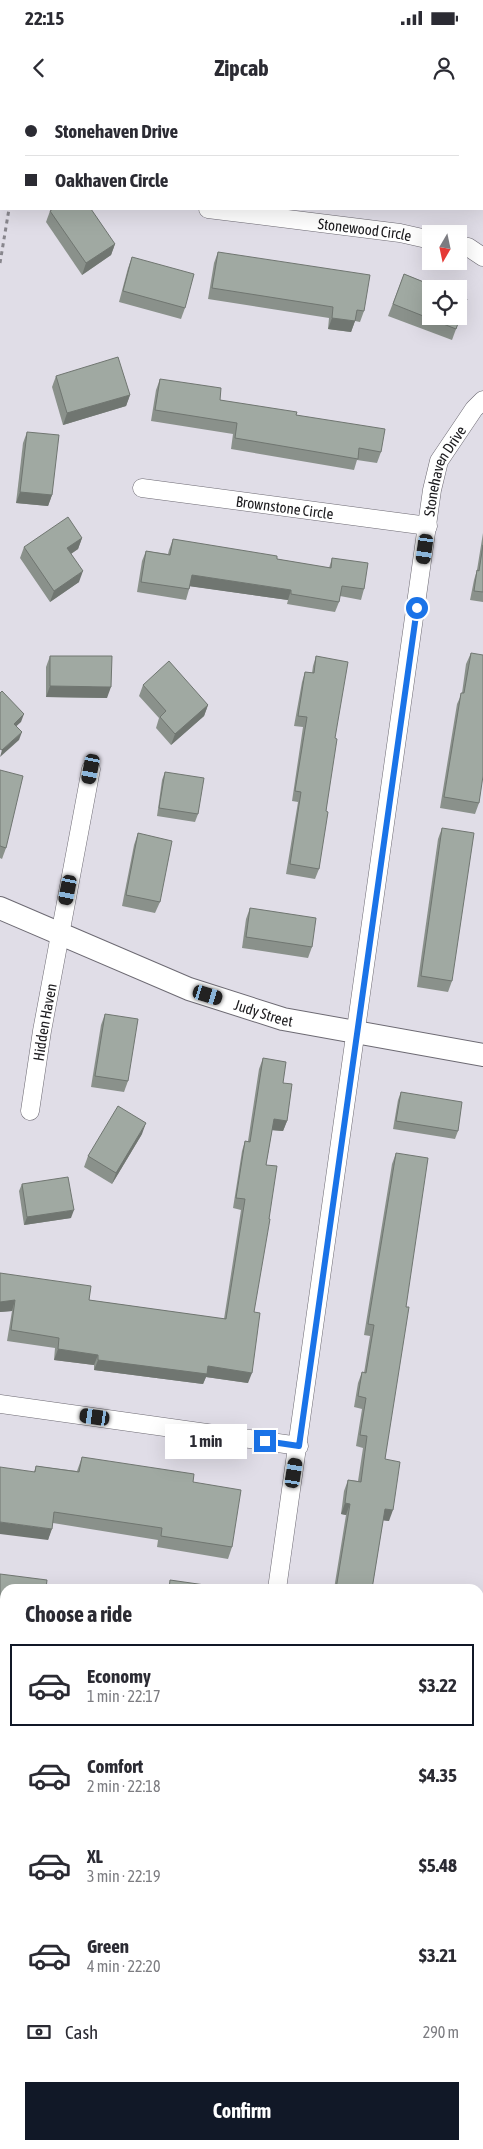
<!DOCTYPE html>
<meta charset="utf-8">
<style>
:root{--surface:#fff;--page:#f2f2f3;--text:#2b2b33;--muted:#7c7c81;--line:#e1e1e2;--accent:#111827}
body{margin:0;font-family:"Asap Condensed",sans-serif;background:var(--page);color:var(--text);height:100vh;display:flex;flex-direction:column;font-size:19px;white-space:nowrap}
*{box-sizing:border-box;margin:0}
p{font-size:16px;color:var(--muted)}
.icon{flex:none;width:28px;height:28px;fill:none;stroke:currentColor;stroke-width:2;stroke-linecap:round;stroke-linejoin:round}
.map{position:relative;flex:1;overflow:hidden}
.panel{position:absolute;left:0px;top:1484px;width:484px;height:566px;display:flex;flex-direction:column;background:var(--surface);border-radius:15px 15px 0 0;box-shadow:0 5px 20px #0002}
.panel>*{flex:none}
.top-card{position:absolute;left:0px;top:0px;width:484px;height:110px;box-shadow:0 5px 20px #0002;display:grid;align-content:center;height:110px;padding:0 25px;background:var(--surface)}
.needle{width:32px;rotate:189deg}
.buttons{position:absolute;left:422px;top:125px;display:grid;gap:10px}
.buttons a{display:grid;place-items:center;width:45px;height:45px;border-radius:0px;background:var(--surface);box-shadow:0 5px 20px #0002;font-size:25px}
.end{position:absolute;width:22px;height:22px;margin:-11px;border:6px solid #1a73e8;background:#fff;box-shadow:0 0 0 2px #fff}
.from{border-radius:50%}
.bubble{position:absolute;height:35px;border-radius:0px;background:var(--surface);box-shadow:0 5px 20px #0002;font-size:16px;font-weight:700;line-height:35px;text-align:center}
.car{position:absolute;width:15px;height:30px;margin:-15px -8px;border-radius:6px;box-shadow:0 0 4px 1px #0007;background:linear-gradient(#222 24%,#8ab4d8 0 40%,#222 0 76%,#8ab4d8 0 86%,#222 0)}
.top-card b{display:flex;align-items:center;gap:18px;height:48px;font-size:19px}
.top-card b+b{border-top:1px solid var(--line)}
.top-card i{width:12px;height:12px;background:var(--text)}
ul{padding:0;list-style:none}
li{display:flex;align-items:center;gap:15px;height:82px;margin:0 10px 8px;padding:0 15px;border:2px solid transparent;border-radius:0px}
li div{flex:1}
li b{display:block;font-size:19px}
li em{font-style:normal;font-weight:700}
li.selected{border-color:var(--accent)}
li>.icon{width:45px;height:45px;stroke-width:1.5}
h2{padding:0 25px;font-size:22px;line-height:60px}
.pay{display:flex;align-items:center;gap:12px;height:55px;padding:0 25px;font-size:19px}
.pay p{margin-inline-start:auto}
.primary-button{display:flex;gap:10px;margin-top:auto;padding:10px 25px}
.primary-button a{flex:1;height:58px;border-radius:0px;background:var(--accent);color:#fff;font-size:20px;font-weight:700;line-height:58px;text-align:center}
.status{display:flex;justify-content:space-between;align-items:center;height:35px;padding:0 25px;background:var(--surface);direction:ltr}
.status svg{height:14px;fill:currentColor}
header{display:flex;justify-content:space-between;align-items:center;height:65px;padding:0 25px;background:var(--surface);font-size:22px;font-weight:700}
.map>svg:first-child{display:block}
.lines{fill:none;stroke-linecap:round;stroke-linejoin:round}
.canal{stroke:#9c8eb7;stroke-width:21}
.minor-casing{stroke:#6d6a73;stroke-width:19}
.tertiary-casing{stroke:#6d6a73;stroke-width:24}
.path{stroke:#88868d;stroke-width:3;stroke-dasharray:4 4;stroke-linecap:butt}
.minor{stroke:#fff;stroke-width:18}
.tertiary{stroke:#fff;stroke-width:22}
.wall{fill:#8a918b}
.shaded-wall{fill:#707671}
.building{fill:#a0a9a2;stroke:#707671}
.route{stroke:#1a73e8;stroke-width:6}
.labels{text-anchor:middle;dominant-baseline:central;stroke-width:4;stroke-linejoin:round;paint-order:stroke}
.street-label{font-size:15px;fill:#1c1b1e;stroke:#edeaf4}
</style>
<div class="status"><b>22:15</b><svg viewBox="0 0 49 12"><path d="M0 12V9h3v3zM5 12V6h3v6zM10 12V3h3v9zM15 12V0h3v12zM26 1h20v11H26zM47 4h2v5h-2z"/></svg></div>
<header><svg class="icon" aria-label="back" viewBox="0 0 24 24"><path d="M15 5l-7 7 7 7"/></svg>Zipcab<svg class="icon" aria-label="person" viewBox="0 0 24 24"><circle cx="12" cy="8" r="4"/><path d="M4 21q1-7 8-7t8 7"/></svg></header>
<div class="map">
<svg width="483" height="2049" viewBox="0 0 483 2049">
<rect width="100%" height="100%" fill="#e0dde7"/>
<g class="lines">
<!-- canal -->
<g class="canal">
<polyline points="6,1 6,0"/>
<polyline points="0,43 1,34"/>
</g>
<defs>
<g id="minor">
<path id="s1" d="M208 109 400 133 431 140"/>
<polyline points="459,145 468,147 483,157"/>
<path id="s2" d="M142 388 428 426"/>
<path id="s3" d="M30 1011 42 931 91 669"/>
<polyline points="0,1304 299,1346"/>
<path id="s4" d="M277 1489 432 390 439 361 474 309 483 300"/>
<polyline points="0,1611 5,1612"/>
<polyline points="0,1913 5,1913"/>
<polyline points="200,2049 201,2045"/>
</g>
<g id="tertiary">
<path id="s5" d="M0 808 189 889 283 919 483 955"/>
</g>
</defs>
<!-- minor casing -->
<use href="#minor" class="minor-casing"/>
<!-- tertiary casing -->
<use href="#tertiary" class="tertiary-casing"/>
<!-- path -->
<g class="path">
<polyline points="25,1 26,0"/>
<polyline points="0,163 9,109"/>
</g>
<!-- minor -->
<use href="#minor" class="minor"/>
<!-- tertiary -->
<use href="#tertiary" class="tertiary"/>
</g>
<!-- wall -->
<g class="wall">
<polygon points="50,111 115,144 111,155 82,175 46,122"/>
<polygon points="218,152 364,211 360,222 355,221 351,232 328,229 329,218 208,199 214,163"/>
<polygon points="132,157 185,208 181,219 119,202 128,168"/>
<polygon points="404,174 467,199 452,240 388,216"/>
<polygon points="56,276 130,295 126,306 63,325 52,287"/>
<polygon points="160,279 220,300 296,315 381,352 377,363 357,360 354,370 231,349 233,334 151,321 156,290"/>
<polygon points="27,332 52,395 48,406 16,403 23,343"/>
<polygon points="483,433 483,502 470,500 474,480 477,470"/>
<polygon points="82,438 78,449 71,454 79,482 50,502 20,458 24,447"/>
<polygon points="173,439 277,459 329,468 332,458 364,489 361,500 340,496 339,502 335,512 287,504 288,500 190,486 186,500 137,492 142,461 146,451 168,454 169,450"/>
<polygon points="471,553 479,703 475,714 440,708 457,604 462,593 466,564"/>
<polygon points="50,556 107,598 46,597 46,567"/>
<polygon points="316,556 335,638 326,711 319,769 315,779 286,774 298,702 292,701 303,627 294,626 302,582 305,572 312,573 313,566"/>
<polygon points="143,585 208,605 204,616 171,645 156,628 159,618 139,596"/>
<polygon points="0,670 6,748 2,759 0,758"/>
<polygon points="165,672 198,714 195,722 157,716 162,680"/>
<polygon points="442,728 452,881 448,892 417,887 438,739"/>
<polygon points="138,733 160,802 155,813 122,806 134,745"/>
<polygon points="250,808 312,847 308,858 242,848 246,819"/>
<polygon points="105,914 128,981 124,992 91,987 101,925"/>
<polygon points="263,958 283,983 287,1021 283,1031 272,1030 266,1065 248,1283 206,1277 203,1284 94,1270 94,1265 54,1260 55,1248 7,1241 12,1211 0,1212 0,1173 89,1200 224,1219 241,1110 233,1108 242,1051 245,1041 248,1041 259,969"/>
<polygon points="401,992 458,1031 455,1039 393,1029 398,1000"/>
<polygon points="142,1034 112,1084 84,1067 88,1056"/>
<polygon points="396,1053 406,1207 385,1359 389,1421 383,1420 372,1489 334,1489 346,1415 341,1414 344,1391 348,1380 358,1381 363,1348 356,1346 362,1309 354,1307 358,1283 362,1272 364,1273 370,1236 364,1235 392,1064"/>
<polygon points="22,1084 71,1118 24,1125 19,1091"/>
<polygon points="82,1357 193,1382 232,1447 228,1459 157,1447 158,1440 53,1423 48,1440 34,1372 36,1366 77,1371"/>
<polygon points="481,1734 483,1734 483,1799 479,1798 479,1791 483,1766 479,1765 479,1741"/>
<polygon points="479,1871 483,1872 483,1947 479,1946"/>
<rect x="100" y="2045" width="43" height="4"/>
<polygon points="255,2045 293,2045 292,2049 255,2049"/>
</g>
<!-- shaded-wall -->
<g class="shaded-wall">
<polygon points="115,144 111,155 82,175 86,163"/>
<polygon points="332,218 355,221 351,232 328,229"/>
<polygon points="130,295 126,306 63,325 67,313"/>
<polygon points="20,392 52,395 48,406 16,403"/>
<polygon points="82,438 78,449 63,459 67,448"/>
<polygon points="83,471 79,482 50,502 54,491"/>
<polygon points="192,475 291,490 288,500 188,486"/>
<polygon points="50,586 111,587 107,598 46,597"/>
<polygon points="208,605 204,616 171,645 175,634"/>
<polygon points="24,614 21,622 11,631 14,624"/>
<polygon points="22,632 19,640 0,657 2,650"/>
<polygon points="274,1019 287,1021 283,1031 270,1030"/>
<polygon points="146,1023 142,1034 112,1084 116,1073"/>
<polygon points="74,1110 71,1118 24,1125 27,1117"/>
<polygon points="15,1200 12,1211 0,1212 0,1202"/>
<polygon points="58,1249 98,1255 94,1265 54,1260"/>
<polygon points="98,1260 208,1266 252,1273 248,1283 206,1277 203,1284 94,1270"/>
<polygon points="345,1403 350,1404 346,1415 341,1414"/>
<polygon points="385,1409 393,1410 389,1421 380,1420"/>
<polygon points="0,1422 52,1429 48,1440 0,1434"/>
<rect x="0" y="1532" width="5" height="10"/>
<polygon points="0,1730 5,1731 5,1738 3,1743 0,1742"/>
<polygon points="0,1841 5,1842 5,1853 0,1853"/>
<polygon points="0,2009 5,2010 5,2022 0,2021"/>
</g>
<!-- building -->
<g class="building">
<polygon points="83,0 107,0 108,1 82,1"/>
<rect x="152" y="0" width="64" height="1"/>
<rect x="288" y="0" width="18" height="1"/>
<polygon points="53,109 91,109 115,144 86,163 50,111"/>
<polygon points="218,152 370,175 364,211 357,210 355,221 332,218 333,207 212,188"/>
<polygon points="132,157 194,174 185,208 123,191"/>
<polygon points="404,174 441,189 431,189 431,216 459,216 459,196 467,199 456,229 393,204"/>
<polygon points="118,257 130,295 67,313 56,276"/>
<polygon points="160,279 221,288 220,300 297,312 296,315 385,329 381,352 359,348 358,359 235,338 237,323 155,310"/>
<polygon points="27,332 59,335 52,395 20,392"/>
<polygon points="68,417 82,438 67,448 83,471 54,491 24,447"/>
<polygon points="173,439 277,456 277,459 331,468 332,458 368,463 364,489 342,486 339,502 291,494 291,490 192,475 189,489 141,482 146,451 170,455"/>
<polygon points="483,445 483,492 474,491 477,470 479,471"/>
<polygon points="471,553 483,555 483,676 479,703 444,697 461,593 464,593"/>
<polygon points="50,556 112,556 111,587 50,586"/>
<polygon points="316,556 348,562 335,638 337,639 326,711 328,712 319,769 290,764 301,692 295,691 307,617 298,616 305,572 314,573"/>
<polygon points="169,561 208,605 175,634 160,617 166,611 143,585"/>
<polygon points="2,591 24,614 14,624 22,632 2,650 0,649 0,593"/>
<polygon points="0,670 23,676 6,748 0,746"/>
<polygon points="165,672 204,678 198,714 159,708"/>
<polygon points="442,728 474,733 452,881 421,876"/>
<polygon points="138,733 172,741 160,802 126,795"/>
<polygon points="250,808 316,818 312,847 246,837"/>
<polygon points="105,914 138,919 128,981 95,976"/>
<polygon points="263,958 286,962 283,983 292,984 287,1021 274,1019 266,1065 277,1066 269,1119 270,1119 254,1212 260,1213 252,1273 208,1266 207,1274 98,1260 98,1255 58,1249 59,1238 11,1230 15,1200 0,1202 0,1173 91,1186 89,1200 226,1219 245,1099 236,1098 245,1041 250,1042"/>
<polygon points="401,992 462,1002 458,1031 396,1021"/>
<polygon points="118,1006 146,1023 116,1073 88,1056"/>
<polygon points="396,1053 428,1058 406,1207 409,1207 385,1359 400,1362 393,1410 385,1409 372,1489 336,1489 350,1404 345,1403 348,1380 361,1382 367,1336 360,1335 366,1298 358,1296 362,1272 366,1273 374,1225 368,1224"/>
<polygon points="68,1077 74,1110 27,1117 22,1084"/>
<polygon points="82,1357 194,1374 193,1382 241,1390 232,1447 161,1436 162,1428 54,1412 52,1429 0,1422 0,1367 35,1372 36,1366 79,1372"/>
<polygon points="0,1474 47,1480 46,1489 5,1489 5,1532 0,1532"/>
<polygon points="170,1480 205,1485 205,1489 169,1489"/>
<polygon points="0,1662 5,1662 5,1731 0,1730"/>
<polygon points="481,1734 483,1734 483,1754 479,1753"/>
<polygon points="0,1773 4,1774 2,1791 5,1792 5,1842 0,1841"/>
<polygon points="479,1871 483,1872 483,1939 479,1938"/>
<polygon points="0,1952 5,1953 5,2010 0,2009"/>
<polygon points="479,1991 483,1992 479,2017 483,2018 483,2049 440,2049 441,2045 479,2045"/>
<polygon points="103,2045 143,2045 143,2049 102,2049"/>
<polygon points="258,2045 293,2045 292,2049 257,2049"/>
</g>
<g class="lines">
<!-- route -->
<polyline class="route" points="265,1341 299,1346 417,508"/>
</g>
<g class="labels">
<!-- street labels -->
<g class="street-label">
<text stroke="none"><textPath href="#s1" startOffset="158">Stonewood Circle</textPath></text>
<text stroke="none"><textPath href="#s4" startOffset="1132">Stonehaven Drive</textPath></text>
<text stroke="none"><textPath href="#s2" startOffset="144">Brownstone Circle</textPath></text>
<text stroke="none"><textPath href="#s5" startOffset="284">Judy Street</textPath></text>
<text stroke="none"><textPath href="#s3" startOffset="90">Hidden Haven</textPath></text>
</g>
</g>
</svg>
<div class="buttons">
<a><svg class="needle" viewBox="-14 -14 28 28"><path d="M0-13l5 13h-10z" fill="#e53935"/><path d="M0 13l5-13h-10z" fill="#7c7c81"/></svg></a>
<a><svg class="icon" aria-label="locate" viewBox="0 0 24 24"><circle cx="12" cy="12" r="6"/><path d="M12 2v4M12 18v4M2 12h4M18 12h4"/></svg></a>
</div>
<i class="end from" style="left:417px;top:508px"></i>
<i class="end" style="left:265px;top:1341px"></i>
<div class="bubble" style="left:165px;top:1324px;width:82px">1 min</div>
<i class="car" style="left:425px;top:449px;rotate:188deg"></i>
<i class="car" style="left:91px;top:669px;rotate:191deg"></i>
<i class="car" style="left:68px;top:790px;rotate:191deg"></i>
<i class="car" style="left:208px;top:895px;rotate:107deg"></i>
<i class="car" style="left:95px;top:1317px;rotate:278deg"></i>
<i class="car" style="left:294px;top:1373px;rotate:9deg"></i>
<div class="top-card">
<b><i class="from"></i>Stonehaven Drive</b>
<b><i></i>Oakhaven Circle</b>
</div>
<section class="panel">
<h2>Choose a ride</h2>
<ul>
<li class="selected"><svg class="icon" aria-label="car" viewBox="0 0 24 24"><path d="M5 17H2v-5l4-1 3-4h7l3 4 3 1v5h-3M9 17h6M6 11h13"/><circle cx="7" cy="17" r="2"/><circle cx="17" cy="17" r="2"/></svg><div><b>Economy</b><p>1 min · 22:17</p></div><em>$3.22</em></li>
<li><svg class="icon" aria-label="car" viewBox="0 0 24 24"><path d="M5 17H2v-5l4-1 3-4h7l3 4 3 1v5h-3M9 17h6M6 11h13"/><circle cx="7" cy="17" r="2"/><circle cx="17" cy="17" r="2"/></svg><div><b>Comfort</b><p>2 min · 22:18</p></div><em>$4.35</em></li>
<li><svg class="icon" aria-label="car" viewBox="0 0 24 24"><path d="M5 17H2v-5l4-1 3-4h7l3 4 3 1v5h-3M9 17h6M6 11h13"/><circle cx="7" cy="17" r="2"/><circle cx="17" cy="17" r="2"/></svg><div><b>XL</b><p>3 min · 22:19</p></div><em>$5.48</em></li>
<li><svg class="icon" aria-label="car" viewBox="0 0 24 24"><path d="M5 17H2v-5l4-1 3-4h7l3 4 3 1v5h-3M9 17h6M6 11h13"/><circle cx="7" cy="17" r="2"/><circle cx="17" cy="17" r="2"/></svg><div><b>Green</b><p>4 min · 22:20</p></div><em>$3.21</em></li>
</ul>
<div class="pay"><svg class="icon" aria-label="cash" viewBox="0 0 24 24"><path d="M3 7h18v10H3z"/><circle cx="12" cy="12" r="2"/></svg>Cash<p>290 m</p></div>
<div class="primary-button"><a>Confirm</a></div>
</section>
</div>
